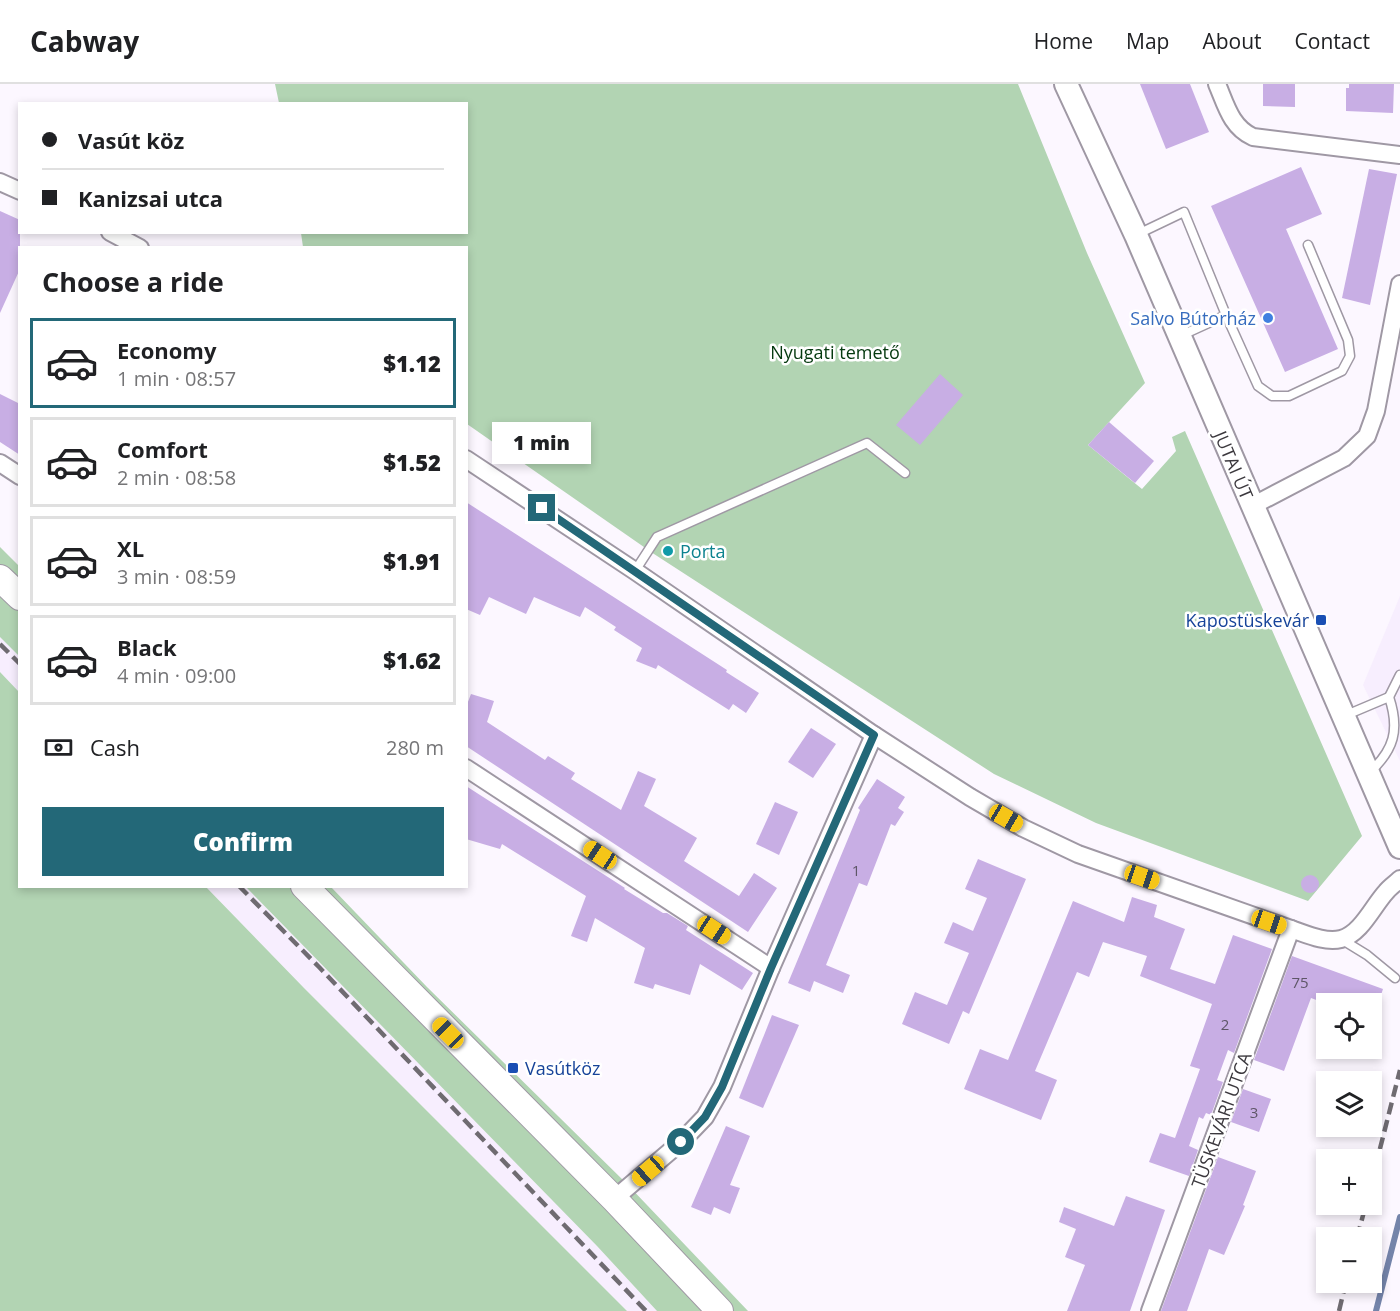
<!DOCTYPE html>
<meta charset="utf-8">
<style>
:root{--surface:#fff;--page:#f2f2f2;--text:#202124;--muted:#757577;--line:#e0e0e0;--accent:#236878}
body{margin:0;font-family:"Open Sans",sans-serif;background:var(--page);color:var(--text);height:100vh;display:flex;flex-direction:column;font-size:22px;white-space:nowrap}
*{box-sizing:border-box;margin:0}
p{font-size:20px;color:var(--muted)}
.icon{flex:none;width:33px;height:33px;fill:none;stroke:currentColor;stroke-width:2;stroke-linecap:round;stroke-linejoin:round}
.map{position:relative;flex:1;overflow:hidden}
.sheet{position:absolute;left:18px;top:162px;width:450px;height:642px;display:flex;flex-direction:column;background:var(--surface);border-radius:0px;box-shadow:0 3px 9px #0003}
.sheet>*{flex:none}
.banner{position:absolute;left:18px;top:18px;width:450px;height:132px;border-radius:0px;box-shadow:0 3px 9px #0003;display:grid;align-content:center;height:132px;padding:0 24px;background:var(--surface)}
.controls{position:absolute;left:1316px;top:909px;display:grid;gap:12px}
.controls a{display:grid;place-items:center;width:66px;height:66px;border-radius:0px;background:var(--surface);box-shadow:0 3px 9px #0003;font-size:30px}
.end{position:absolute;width:27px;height:27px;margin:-14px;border:8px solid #236878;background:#fff;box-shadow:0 0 0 3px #fff}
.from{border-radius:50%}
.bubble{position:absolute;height:42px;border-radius:0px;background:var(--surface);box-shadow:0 3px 9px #0003;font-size:20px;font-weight:800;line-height:42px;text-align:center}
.car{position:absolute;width:18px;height:36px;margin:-18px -9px;border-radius:8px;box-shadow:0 0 4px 2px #0007;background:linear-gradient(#f5c518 24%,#345 0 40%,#f5c518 0 76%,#345 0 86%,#f5c518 0)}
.banner b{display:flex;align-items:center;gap:21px;height:57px;font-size:22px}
.banner b+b{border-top:2px solid var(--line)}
.banner i{width:15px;height:15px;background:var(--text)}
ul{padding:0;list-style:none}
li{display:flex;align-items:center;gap:18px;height:90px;margin:0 12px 9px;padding:0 12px;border:3px solid var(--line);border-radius:0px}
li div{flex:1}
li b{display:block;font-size:22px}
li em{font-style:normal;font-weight:800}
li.on{border-color:var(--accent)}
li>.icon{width:54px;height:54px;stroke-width:1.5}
h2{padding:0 24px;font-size:27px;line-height:72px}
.pay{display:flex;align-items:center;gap:15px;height:66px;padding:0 24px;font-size:22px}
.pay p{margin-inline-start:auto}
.action{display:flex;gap:12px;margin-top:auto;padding:12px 24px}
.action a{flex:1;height:69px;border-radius:0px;background:var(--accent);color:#fff;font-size:24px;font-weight:800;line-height:69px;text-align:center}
header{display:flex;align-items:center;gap:36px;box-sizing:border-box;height:84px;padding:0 30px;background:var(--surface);border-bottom:2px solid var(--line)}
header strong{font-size:28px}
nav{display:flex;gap:33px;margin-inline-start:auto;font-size:21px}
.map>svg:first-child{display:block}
.built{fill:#f7eefe}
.green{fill:#b2d4b3}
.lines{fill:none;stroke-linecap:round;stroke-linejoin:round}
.stream{stroke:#7484aa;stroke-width:6}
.building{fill:#c8aee4}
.lane-casing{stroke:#9f98a4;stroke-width:11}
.street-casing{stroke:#9f98a4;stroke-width:20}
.secondary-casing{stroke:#9f98a4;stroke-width:26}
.primary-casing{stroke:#9f98a4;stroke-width:28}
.lane{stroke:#fff;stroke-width:8}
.street{stroke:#fff;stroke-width:16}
.secondary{stroke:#fff;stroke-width:22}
.primary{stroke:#fff;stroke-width:26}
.rail{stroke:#6f6b71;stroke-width:4.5;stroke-dasharray:12 6;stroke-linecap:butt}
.route{stroke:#236878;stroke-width:8}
.shop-dot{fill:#3f7fe0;stroke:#fff;stroke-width:2}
.culture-dot{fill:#0f9aa8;stroke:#fff;stroke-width:2}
.transit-dot{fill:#1a4fb4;stroke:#fff;stroke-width:2}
.labels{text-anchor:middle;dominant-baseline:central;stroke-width:5;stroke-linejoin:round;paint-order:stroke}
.number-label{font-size:15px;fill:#5e5667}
.shop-label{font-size:18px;fill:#366cbe;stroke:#fff;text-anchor:end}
.park-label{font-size:18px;fill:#04390e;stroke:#fff}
.street-label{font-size:18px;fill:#3b383d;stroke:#fff}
.culture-label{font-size:18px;fill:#0d838f;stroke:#fff;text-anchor:start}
.transit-label{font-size:18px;fill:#164399;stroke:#fff;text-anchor:end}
</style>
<header>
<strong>Cabway</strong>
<nav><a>Home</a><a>Map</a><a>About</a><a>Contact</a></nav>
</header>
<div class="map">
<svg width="1400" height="1227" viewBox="0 0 1400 1227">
<rect width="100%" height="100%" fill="#fcf7ff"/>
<!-- built -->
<g class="built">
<polygon points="1400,512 1400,677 1363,601"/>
<polygon points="0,553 19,572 19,608 0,588"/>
<polygon points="206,803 246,803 597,1162 657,1227 627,1227 304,904"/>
</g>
<!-- green -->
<g class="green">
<polygon points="275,0 1018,0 1087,169 1145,299 1088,361 1142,405 1176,367 1172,353 1185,347 1362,752 1308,817 1096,739 994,690 654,470 467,340 466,164 303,163 301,149 466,148 466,20 279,19"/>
<polygon points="0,463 19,482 19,572 0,553"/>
<polygon points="0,588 19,608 20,802 206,803 304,904 627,1227 0,1227"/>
<polygon points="246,803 331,803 427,903 626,1099 748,1227 657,1227 597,1162"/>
</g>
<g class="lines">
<!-- stream -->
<polyline class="stream" points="1376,1227 1400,1133"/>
</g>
<!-- building -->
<g class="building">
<polygon points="1140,0 1190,0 1209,48 1166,65"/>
<polygon points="1263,0 1295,0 1295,23 1263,22"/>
<polygon points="1349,0 1394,0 1393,29 1346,27 1346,4 1349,4"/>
<polygon points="1301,83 1322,130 1286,145 1338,265 1285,288 1211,122"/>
<polygon points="1369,85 1397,90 1370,221 1342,214"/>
<polygon points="0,127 20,136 20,185 0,229"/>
<polygon points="940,290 963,311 920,361 896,341"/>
<polygon points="0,310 20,320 20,371 0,358"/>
<polygon points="1109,338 1154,377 1135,399 1088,361"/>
<polygon points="466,418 727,586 726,588 759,609 746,629 733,620 729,626 658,581 656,585 636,577 642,564 614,546 616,543 585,523 580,533 534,513 526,530 489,513 480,531 466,525"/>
<polygon points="471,610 494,617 487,638 545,676 548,672 575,689 571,695 621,726 638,687 656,695 644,722 697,754 684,777 739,812 754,789 777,804 748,848 466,662 466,623"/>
<polygon points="811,644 836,660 813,694 788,678"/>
<polygon points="877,695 905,713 898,724 904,728 895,742 891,740 867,802 859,799 826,881 850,891 843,909 814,897 810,908 788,899 860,726 858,724"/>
<polygon points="466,702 625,804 624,805 663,829 667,829 688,842 686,846 753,889 742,906 700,880 690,911 655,900 653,905 634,899 645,864 595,834 587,858 571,852 586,812 502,760 500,765 466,755"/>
<polygon points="775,718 798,728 779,771 756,760"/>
<polygon points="978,775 1026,795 969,930 963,927 949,960 902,940 915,908 947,921 969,869 944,859 953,838 973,847 987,814 965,805"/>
<circle cx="1310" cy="800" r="9"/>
<polygon points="1132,813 1157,821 1154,833 1185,845 1170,885 1215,900 1233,851 1272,865 1234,969 1228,966 1217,996 1223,998 1211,1031 1206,1029 1203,1035 1199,1033 1189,1062 1198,1066 1189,1092 1149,1078 1160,1049 1175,1054 1200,985 1190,982 1212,920 1140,892 1147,872 1103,858 1089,893 1077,888 1035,987 1057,996 1041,1036 964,1005 980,965 1008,976 1073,817 1124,838"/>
<polygon points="1292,872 1383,905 1378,920 1327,920 1311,914 1284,987 1254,976"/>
<polygon points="772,931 799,941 763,1024 739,1014"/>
<polygon points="1243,1005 1271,1015 1259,1048 1231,1038"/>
<polygon points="726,1042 750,1052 730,1101 740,1104 730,1130 714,1123 711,1131 691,1123"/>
<polygon points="1218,1073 1256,1087 1243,1121 1245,1122 1224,1171 1209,1165 1187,1227 1161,1227"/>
<polygon points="1126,1112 1165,1126 1130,1227 1067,1227 1085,1181 1065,1173 1076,1145 1059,1138 1064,1123 1114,1142"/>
</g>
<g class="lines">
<defs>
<g id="lane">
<polyline points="1138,150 1184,128 1226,231 1180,252"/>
<polyline points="1226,231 1258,302 1272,312 1289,312 1342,287 1350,272 1348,256 1308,161"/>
<polyline points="635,487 657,453 867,359 905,389"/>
<polyline points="1389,613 1400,591"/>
<path d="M1344 632 1389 613C1400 646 1394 666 1369 689"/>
<polyline points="1341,855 1367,871 1395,894"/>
</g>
<g id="street">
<path d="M1217 0C1226 21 1231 43 1253 53L1400 71"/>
<polyline points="0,98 20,107"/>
<polyline points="110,148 140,164"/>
<path d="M466 375 635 487 874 651 970 713 1023 744 1078 770 1291 845C1306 850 1325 859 1341 855 1361 850 1373 822 1386 808 1390 803 1395 800 1400 795"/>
<polyline points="0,379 20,392"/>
<polyline points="1252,422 1344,374 1367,352 1376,327 1400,200"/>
<polyline points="466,684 771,884"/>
<polyline points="614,1115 681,1058 705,1033 722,1003 771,884 874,651"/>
<polyline points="1150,1227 1291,845"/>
</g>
<polyline id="secondary" points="1066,0 1136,151 1400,763"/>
<g id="primary">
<polyline points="0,494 20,513"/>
<polyline points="304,802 614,1115 720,1227"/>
</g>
</defs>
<!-- lane casing -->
<use href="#lane" class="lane-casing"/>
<!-- street casing -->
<use href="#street" class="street-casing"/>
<!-- secondary casing -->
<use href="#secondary" class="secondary-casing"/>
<!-- primary casing -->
<use href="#primary" class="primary-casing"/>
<!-- lane -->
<use href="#lane" class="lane"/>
<!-- street -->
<use href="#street" class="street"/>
<!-- secondary -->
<use href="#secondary" class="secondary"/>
<!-- primary -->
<use href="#primary" class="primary"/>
<!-- rail -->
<g class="rail">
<polyline points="0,560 20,580"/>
<polyline points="239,802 319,883 646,1227"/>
<polyline points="1371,1100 1400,986"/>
<polyline points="1357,1154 1366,1120"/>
<polyline points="1339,1227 1346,1198"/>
</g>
</g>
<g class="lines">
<!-- route -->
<polyline class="route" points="542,424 874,651 771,884 722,1003 705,1033 681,1058"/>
</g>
<!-- markers -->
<circle class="shop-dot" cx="1268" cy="234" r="6"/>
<circle class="culture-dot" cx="668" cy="467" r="6"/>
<g class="transit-dot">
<rect x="1315" y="530" width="12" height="12" rx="3"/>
<rect x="507" y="978" width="12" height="12" rx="3"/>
</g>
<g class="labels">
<!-- number labels -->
<g class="number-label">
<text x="856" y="786">1</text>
<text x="1300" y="898">75</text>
<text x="1225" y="940">2</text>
<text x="1254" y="1028">3</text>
</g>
<!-- shop labels -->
<g class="shop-label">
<text x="1256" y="234">Salvo Bútorház</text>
</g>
<!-- park labels -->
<g class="park-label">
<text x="835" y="268">Nyugati temető</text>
</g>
<!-- street labels -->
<g class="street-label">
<text transform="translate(1234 381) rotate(67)">JUTAI ÚT</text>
<text transform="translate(1221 1036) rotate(-70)">TÜSKEVÁRI UTCA</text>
</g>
<!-- culture labels -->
<g class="culture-label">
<text x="680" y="467">Porta</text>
</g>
<!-- transit labels -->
<g class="transit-label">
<text x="1309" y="536">Kapostüskevár</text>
<text x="525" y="984" text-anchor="start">Vasútköz</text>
</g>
</g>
</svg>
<div class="controls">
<a><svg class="icon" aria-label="locate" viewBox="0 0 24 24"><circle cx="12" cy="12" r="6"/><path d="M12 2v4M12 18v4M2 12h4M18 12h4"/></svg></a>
<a><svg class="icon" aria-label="layers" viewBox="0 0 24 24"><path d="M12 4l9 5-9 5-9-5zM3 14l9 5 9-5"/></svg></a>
<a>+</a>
<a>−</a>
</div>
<i class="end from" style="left:681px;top:1058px"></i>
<i class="end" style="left:542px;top:424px"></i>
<div class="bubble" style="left:492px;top:338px;width:99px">1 min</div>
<i class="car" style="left:1006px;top:734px;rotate:120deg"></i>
<i class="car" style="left:600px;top:771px;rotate:303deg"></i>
<i class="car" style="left:1142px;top:793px;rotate:109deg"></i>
<i class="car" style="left:1269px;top:838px;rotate:109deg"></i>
<i class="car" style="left:714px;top:846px;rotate:123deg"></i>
<i class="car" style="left:448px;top:949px;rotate:315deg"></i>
<i class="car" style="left:648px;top:1087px;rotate:229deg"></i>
<div class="banner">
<b><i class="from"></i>Vasút köz</b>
<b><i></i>Kanizsai utca</b>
</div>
<section class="sheet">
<h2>Choose a ride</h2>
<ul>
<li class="on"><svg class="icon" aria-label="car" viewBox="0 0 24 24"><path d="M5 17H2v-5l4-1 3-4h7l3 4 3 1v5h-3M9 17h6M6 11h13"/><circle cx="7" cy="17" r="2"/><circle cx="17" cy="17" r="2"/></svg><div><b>Economy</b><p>1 min · 08:57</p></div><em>$1.12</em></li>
<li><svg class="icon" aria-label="car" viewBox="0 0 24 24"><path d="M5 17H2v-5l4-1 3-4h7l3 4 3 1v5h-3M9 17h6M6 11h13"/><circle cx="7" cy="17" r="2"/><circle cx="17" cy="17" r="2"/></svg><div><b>Comfort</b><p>2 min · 08:58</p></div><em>$1.52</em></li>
<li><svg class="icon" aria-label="car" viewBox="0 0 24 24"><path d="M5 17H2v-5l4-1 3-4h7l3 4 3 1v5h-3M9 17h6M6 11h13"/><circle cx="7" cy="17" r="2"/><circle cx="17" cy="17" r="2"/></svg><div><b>XL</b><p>3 min · 08:59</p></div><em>$1.91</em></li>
<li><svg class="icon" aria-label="car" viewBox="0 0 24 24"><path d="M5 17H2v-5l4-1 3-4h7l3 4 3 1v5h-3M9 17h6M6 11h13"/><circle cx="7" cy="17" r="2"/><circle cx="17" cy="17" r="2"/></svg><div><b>Black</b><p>4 min · 09:00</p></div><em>$1.62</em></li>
</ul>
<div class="pay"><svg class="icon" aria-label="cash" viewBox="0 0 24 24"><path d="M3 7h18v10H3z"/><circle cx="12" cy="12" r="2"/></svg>Cash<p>280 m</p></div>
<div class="action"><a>Confirm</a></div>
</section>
</div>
